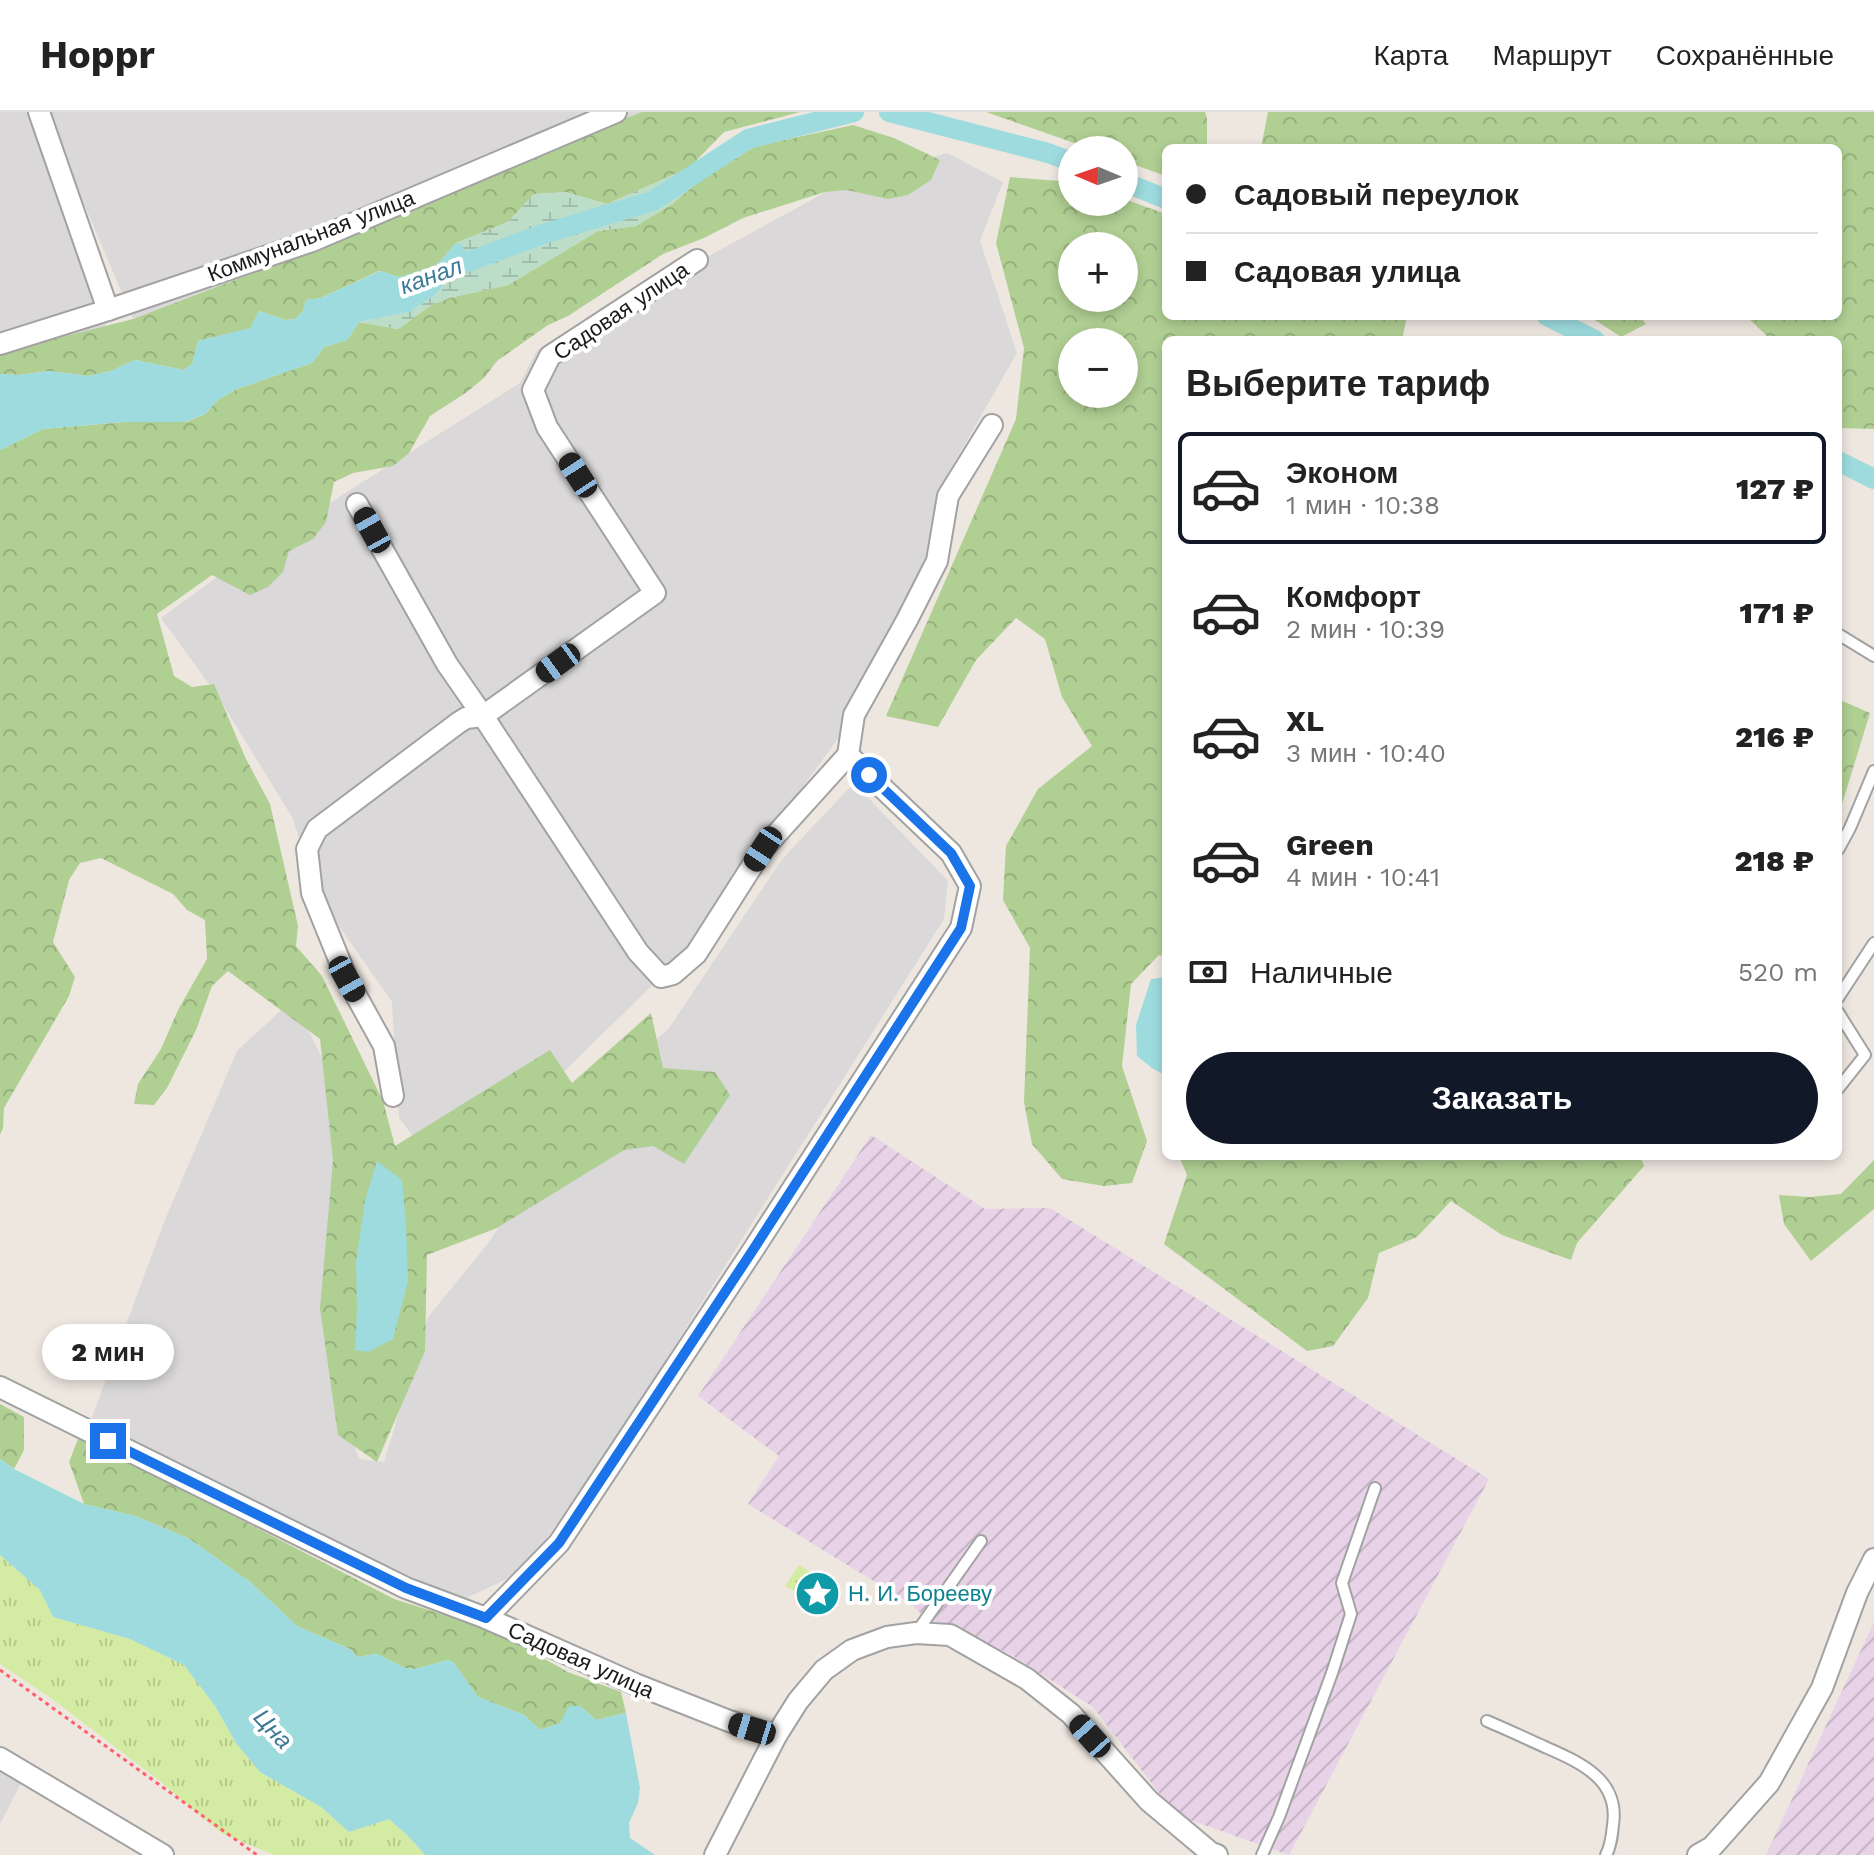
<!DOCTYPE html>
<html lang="ru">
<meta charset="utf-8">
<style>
:root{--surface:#fff;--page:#f2f2f2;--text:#222;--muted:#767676;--line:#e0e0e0;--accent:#111827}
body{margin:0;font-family:"Work Sans",sans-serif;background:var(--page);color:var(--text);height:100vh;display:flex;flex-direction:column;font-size:30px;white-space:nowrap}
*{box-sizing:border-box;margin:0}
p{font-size:26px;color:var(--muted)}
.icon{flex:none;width:44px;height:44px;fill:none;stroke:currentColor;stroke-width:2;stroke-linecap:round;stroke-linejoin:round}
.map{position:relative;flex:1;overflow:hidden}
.panel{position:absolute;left:1162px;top:224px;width:680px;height:824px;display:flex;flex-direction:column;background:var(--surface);border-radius:12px;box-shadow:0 4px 12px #0003}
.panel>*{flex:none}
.guide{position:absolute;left:1162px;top:32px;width:680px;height:176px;border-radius:12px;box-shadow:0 4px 12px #0003;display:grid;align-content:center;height:176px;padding:0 24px;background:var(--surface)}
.needle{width:52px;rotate:272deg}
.controls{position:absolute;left:1058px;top:24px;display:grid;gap:16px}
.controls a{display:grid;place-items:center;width:80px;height:80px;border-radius:50%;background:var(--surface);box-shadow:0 4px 12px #0003;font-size:40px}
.end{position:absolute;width:36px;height:36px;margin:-18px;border:10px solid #1a73e8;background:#fff;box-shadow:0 0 0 4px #fff}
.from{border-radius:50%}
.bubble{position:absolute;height:56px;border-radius:28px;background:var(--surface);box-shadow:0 4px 12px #0003;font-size:26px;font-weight:800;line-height:56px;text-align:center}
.car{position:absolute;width:24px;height:48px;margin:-24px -12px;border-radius:10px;box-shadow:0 0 6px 2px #0007;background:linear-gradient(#222 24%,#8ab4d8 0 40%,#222 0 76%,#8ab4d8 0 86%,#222 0)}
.guide b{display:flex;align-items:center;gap:28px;height:76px;font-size:30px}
.guide b+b{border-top:2px solid var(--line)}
.guide i{width:20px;height:20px;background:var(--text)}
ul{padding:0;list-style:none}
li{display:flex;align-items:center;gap:24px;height:112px;margin:0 16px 12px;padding:0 8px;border:4px solid transparent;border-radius:12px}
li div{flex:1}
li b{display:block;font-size:30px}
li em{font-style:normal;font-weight:800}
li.current{border-color:var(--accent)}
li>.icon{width:72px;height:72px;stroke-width:1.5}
h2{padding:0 24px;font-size:36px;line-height:96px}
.pay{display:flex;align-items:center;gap:20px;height:88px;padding:0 24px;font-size:30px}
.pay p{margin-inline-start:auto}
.cta{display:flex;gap:16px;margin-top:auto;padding:16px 24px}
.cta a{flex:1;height:92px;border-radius:48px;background:var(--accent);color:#fff;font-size:32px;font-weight:800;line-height:92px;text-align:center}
header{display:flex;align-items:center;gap:48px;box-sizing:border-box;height:112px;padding:0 40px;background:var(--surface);border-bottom:2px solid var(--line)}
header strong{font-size:38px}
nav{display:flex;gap:44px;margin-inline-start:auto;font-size:28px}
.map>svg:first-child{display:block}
.residential{fill:#dad8d9}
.industrial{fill:url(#industrial-furrows)}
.grass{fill:url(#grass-tufts)}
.forest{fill:url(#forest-crowns);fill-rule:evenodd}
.wetland{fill:url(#wetland-marsh)}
.water{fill:#9edbde}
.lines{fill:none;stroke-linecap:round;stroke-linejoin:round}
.canal{stroke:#9edbde;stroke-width:20}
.service-casing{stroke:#a2a2a2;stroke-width:14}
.minor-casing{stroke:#a2a2a2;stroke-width:24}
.path{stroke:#ff606d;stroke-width:3;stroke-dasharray:4 4;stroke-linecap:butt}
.service{stroke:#fff;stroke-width:10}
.minor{stroke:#fff;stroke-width:20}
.route{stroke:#1a73e8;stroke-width:10}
.labels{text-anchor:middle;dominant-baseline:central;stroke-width:8;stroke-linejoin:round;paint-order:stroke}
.street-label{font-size:22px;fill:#1b1b1b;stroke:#fff}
.culture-label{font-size:22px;fill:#0d838f;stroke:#fff;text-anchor:start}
.water-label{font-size:24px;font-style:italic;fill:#3d7a96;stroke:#fff}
</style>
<header>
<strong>Hoppr</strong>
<nav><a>Карта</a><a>Маршрут</a><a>Сохранённые</a></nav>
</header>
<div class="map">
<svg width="1874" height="1743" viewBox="0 0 1874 1743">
<defs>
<pattern id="industrial-furrows" width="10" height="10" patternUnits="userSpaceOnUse" patternTransform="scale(2)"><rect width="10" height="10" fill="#e7d2e7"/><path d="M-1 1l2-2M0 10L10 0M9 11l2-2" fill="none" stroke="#c6b4c6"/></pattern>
<pattern id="grass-tufts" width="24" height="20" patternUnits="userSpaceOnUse" patternTransform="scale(2)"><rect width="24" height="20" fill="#d4eba3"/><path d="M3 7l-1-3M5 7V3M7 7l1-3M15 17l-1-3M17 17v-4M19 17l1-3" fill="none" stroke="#b5c98c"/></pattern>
<pattern id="forest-crowns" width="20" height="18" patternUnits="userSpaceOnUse" patternTransform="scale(2)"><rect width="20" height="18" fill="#b0cf93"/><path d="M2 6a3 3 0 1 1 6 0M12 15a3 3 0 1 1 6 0" fill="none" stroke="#97b17e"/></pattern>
<pattern id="wetland-marsh" width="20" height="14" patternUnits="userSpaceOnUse" patternTransform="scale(2)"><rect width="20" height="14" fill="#bcddc8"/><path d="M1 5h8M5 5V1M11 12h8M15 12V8" fill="none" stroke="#a1bdab"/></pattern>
</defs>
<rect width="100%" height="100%" fill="#eee7e0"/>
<!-- residential -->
<g class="residential">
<polygon points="0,0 29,0 64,93 106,214 7,239 0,239"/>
<polygon points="45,0 642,0 538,40 315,137 133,207"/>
<polygon points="947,41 1003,70 980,129 1017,241 936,382 934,443 839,625 675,851 449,1072 399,1006 392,890 320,787 292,705 217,583 161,506 247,443 520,271 537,238 835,75"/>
<polygon points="854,671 948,769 944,807 619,1322 524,1459 462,1488 88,1316 164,1110 237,939 293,887 359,1021 336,1285 359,1347 384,1350 428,1205 486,1134 578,1002 669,916 783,746"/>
<polygon points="0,1656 22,1669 0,1712"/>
</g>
<!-- industrial -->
<g class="industrial">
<polygon points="871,1023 985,1097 1050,1096 1489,1367 1289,1743 1176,1703 1093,1595 1008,1541 926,1506 911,1492 748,1392 779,1344 698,1284"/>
<polygon points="1874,1510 1874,1743 1766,1743"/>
</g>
<!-- grass -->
<g class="grass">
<polygon points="0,1443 40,1478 53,1505 130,1527 184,1553 215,1594 236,1631 260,1660 321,1695 349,1720 389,1707 408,1724 425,1743 274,1743 221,1721 156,1666 48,1584 0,1552"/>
<polygon points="799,1453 839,1477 826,1498 817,1493 824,1480 817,1476 810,1488 785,1474"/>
</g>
<!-- forest -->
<g class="forest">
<polygon points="642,0 800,0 724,20 689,56 607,92 565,80 534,82 508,110 456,131 436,154 399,165 379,159 321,186 306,188 303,199 295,207 285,208 259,199 251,216 198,229 192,252 184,258 135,248 111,259 88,264 49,259 19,263 0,262 0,239 7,239 133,207 315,137 538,40"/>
<polygon points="986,0 1205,0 1207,6 1207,36 1166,36 1166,64 1124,49 1124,38 1094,38"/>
<polygon points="1268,0 1874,0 1874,317 1838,316 1838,228 1767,228 1767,224 1746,204 1838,204 1838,36 1261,36"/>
<polygon points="853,13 894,26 940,48 931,68 908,83 888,87 847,78 825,80 743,106 704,126 663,142 568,204 548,213 497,249 485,265 467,280 430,304 409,341 393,354 353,361 334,370 326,410 313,427 289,439 283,460 268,475 250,483 212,463 157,502 174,564 192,575 214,572 245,645 270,692 298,814 296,834 322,864 383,989 395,1034 550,938 572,971 651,901 663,956 715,960 730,983 684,1052 653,1034 624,1038 497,1116 427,1143 425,1239 377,1350 338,1323 320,1196 333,1048 320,927 228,859 212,874 196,918 167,976 154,993 134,992 138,972 161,937 178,898 207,847 205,808 187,798 173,782 101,746 80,751 69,768 53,830 75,865 69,884 4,996 3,1016 0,1023 0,338 43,317 124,310 186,310 205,302 218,288 237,277 312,251 324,235 347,228 359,210 398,217 430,194 449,186 508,173 598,119 636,114 672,92 702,67 756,34"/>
<path d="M1010 65 1072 70V90H1124V87L1166 102V204H1407L1402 228H1166V845L1159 843 1131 872 1122 954 1147 1029 1132 1071 1104 1074 1062 1067 1032 1032 1024 990 1030 836 1003 788 1006 734 1038 677 1092 634 1062 585 1045 527 1016 506 976 548 938 615 886 604 1016 307 1024 236 996 131ZM1072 134H1124V186H1072ZM1072 230H1124V282H1072Z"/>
<polygon points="1589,204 1640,204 1646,212 1621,225"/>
<polygon points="1838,587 1870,601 1838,705"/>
<polygon points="1179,1044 1640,1044 1644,1054 1577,1131 1571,1148 1502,1123 1451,1089 1417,1125 1379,1141 1368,1186 1333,1234 1307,1239 1164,1132 1187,1063"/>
<polygon points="1874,1048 1874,1097 1811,1149 1784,1112 1779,1083 1810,1085 1841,1082"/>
<polygon points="0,1292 24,1305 24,1338 14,1357 0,1347"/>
<polygon points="80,1322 116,1343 394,1487 492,1518 568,1560 621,1580 626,1601 596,1608 580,1594 560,1611 540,1618 524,1603 478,1585 453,1550 448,1548 415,1557 405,1556 377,1542 357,1545 350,1537 297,1514 250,1470 188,1426 135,1404 84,1392 69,1350"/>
</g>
<!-- wetland -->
<polygon class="wetland" points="689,56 702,67 672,92 636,114 598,119 508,173 449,186 430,194 398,217 359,210 409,200 435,183 447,169 467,161 461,132 456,131 508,110 534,82 565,80 607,92"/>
<!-- water -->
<g class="water">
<polygon points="456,131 461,132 467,141 470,157 467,161 447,169 435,183 409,200 359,210 347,228 324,235 312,251 237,277 218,288 205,302 185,310 124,310 43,317 0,338 0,262 19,263 49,259 88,264 111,259 135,248 184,258 192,252 198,229 250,216 259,199 285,208 295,207 303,199 306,188 321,186 380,159 399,165 436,154"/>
<polygon points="1166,865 1166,964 1152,956 1137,944 1136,913 1151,867"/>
<polygon points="377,1049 402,1068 406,1111 408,1169 393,1227 368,1240 355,1238 357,1197 356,1150 365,1088"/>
<polygon points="0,1347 14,1357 84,1392 135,1404 188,1426 250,1470 297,1514 350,1537 357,1545 377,1542 405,1556 415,1557 448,1548 453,1550 478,1585 524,1603 540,1618 560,1611 569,1594 580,1594 596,1608 626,1601 640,1676 638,1691 629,1711 630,1726 655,1743 425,1743 408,1724 389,1707 349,1720 321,1695 260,1660 236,1631 215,1594 184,1553 130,1527 53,1505 40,1478 0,1443"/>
</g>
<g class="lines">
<!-- canal -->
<g class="canal">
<polyline points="889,0 1048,41 1072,50"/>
<polyline points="1124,70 1166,87"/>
<polyline points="443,159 543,122 653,89 748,27 854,0"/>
<polyline points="1547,204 1595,228"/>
<polyline points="1838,349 1874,367"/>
</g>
<defs>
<g id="service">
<polyline points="1838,522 1874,544"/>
<polyline points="1838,738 1850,716 1874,659"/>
<polyline points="1838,886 1874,831"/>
<polyline points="1838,900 1865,943 1838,977"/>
<polyline points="916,1521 981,1429"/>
<path d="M1487 1609C1506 1617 1525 1626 1545 1635 1579 1650 1620 1667 1613 1713 1612 1723 1611 1734 1606 1743"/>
<polyline points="1262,1743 1279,1705 1332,1561 1351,1502 1342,1471 1375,1376"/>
</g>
<g id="minor">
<polyline points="39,0 108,198"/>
<polyline points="0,232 108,198 312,129 616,0"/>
<polyline points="357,392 447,552 483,604 638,840 661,865 673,862 696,842 763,737 848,643"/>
<polyline points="393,984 384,934 347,867 312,781 307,737 317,717 458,611 466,606 483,604 655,481 547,315 533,278 550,244 697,148"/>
<polyline points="0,1275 406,1476 486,1506 635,1572 729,1609 776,1624"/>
<polyline points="486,1506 559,1431 753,1138 961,816 970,774 951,741 848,643 854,603 907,508 937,449 948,384 992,313"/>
<polyline points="0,1646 163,1743"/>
<polyline points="715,1743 776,1624 798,1589 824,1558 852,1538 887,1525 916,1521 950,1523 1027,1567 1071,1602 1149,1689 1211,1741 1217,1743"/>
<polyline points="1698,1743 1712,1735 1769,1671 1822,1576 1857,1481 1874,1447"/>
</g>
</defs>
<!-- service casing -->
<use href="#service" class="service-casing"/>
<!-- minor casing -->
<use href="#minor" class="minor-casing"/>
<!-- path -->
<polyline class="path" points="0,1558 257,1743"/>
<!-- service -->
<use href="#service" class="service"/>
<!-- minor -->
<use href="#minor" class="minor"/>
</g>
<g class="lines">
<!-- route -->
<polyline class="route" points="108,1329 406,1476 486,1506 559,1431 753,1138 961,816 970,774 951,741 869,663"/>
</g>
<!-- icons -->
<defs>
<symbol id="sight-disc" viewBox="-11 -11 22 22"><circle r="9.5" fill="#0f9aa8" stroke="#fff"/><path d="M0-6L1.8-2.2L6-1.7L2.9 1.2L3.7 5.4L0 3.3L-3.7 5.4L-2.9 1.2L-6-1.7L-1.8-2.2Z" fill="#fff"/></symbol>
</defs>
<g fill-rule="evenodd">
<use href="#sight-disc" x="792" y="1456" width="51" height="51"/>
</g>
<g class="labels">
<!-- street labels -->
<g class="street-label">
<text transform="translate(311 124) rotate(-21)">Коммунальная улица</text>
<text transform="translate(621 199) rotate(-34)">Садовая улица</text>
<text transform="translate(581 1548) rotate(24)">Садовая улица</text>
</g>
<!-- culture labels -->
<g class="culture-label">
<text x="848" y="1481">Н. И. Борееву</text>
</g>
<!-- water labels -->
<g class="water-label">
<text transform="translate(431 164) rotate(-20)">канал</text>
<text transform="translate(273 1617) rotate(47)">Цна</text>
</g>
</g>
</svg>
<div class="controls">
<a><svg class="needle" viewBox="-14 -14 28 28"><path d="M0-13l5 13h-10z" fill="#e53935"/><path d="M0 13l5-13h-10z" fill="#767676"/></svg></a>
<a>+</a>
<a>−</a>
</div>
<i class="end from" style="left:869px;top:663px"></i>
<i class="end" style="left:108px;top:1329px"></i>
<div class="bubble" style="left:42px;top:1212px;width:132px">2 мин</div>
<i class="car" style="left:578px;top:363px;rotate:327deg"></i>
<i class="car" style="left:372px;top:418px;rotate:331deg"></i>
<i class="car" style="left:558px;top:551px;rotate:234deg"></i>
<i class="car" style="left:763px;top:737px;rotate:213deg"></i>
<i class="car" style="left:347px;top:867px;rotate:151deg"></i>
<i class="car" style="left:752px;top:1617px;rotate:287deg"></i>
<i class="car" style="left:1090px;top:1624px;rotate:318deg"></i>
<div class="guide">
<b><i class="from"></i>Садовый переулок</b>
<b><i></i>Садовая улица</b>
</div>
<section class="panel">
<h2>Выберите тариф</h2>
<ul>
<li class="current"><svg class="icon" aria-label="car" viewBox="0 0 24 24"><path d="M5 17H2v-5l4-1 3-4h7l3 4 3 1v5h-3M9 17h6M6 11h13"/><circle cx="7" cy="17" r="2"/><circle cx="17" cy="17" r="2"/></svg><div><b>Эконом</b><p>1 мин · 10:38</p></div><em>127 ₽</em></li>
<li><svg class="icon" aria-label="car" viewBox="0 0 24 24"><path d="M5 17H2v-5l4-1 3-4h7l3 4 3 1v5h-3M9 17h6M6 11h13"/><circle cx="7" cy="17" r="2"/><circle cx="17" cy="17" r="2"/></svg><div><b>Комфорт</b><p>2 мин · 10:39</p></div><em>171 ₽</em></li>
<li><svg class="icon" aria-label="car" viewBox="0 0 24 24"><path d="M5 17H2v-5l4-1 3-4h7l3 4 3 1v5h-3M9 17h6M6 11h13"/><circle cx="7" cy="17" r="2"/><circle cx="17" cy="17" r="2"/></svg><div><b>XL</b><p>3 мин · 10:40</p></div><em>216 ₽</em></li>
<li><svg class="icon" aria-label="car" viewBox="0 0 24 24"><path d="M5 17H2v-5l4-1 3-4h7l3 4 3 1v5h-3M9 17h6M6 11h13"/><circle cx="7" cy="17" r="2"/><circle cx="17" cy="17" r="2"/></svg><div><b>Green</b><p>4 мин · 10:41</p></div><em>218 ₽</em></li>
</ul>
<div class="pay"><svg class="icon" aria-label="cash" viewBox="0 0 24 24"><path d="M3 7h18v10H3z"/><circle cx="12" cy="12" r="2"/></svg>Наличные<p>520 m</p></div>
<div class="cta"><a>Заказать</a></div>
</section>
</div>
